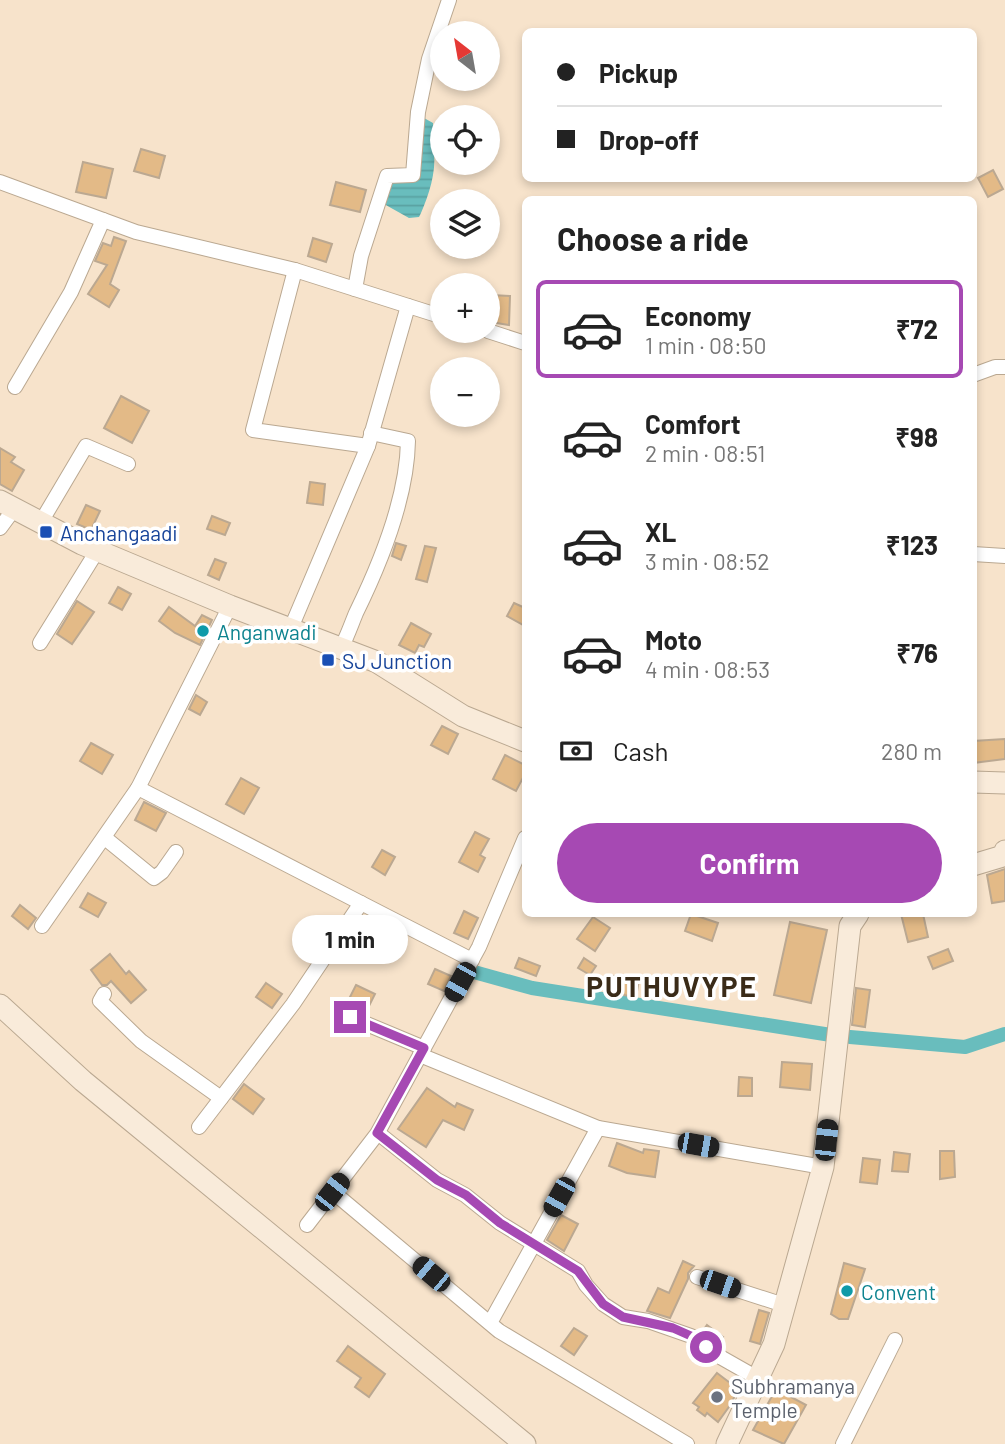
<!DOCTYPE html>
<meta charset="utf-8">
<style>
:root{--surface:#fff;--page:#f6f6f6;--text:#222;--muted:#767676;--line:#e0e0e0;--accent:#a649b3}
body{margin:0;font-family:Barlow,sans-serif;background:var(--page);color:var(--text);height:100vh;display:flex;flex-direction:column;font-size:26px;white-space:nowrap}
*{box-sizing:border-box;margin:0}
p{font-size:23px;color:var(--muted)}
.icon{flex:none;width:38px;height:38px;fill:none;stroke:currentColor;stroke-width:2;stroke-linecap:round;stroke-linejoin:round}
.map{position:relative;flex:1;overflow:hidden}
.side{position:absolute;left:522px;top:196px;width:455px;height:721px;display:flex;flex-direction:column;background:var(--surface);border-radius:10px;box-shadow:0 4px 10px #0003}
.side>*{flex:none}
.guide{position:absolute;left:522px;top:28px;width:455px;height:154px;border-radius:10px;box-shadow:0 4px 10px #0003;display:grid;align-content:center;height:154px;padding:0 35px;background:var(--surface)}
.needle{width:46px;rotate:329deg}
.fabs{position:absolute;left:430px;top:21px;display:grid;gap:14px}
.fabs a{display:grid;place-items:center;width:70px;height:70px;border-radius:50%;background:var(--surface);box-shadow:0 4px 10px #0003;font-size:35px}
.end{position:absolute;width:32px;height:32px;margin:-16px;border:9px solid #a649b3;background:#fff;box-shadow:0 0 0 4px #fff}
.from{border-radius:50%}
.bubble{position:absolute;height:49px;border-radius:24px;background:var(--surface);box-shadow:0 4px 10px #0003;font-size:23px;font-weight:700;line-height:49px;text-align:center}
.car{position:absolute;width:21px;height:42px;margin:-21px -10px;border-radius:9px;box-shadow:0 0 5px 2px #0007;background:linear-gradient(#222 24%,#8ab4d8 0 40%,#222 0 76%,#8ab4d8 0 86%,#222 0)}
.guide b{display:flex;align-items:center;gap:24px;height:66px;font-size:26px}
.guide b+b{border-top:2px solid var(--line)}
.guide i{width:18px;height:18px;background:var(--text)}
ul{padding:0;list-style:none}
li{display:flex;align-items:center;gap:21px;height:98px;margin:0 14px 10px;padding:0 21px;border:4px solid transparent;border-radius:10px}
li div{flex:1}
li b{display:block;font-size:26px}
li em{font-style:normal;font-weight:700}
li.current{border-color:var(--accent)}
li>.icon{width:63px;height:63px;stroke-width:1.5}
h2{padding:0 35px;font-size:32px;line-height:84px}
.pay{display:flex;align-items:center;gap:18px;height:77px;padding:0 35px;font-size:26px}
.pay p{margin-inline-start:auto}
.cta{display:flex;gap:14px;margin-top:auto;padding:14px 35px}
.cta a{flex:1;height:80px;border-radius:42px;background:var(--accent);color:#fff;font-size:28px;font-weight:700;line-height:80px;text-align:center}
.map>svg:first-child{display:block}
.water{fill:url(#water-rules)}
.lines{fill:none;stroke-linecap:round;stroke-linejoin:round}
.canal{stroke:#69bdbd;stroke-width:14}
.building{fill:#e3ba87;stroke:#bba891;stroke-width:2}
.street-casing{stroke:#baa891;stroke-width:16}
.secondary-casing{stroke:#baa891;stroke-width:23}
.street{stroke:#fff;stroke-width:14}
.secondary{stroke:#f9ebda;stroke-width:21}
.route{stroke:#a649b3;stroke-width:9}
.transit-dot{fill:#1a4fb4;stroke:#fff;stroke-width:2.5}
.culture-dot{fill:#0f9aa8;stroke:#fff;stroke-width:2.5}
.worship-dot{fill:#6b7280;stroke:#fff;stroke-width:2.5}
.labels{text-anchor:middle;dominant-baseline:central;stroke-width:7;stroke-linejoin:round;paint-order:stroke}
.transit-label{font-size:21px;fill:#164399;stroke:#fff;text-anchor:start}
.culture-label{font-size:21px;fill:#0d838f;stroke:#fff;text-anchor:start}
.worship-label{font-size:21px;fill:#5b616d;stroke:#fff;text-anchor:start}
.district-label{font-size:28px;font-weight:bold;letter-spacing:2px;fill:#3a2b18;stroke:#fff}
</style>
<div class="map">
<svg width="1005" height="1444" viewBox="0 0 1005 1444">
<defs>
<pattern id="water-rules" width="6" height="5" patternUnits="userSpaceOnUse" patternTransform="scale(1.75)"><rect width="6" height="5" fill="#69bdbd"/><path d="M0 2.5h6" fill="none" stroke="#5aa1a1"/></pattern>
</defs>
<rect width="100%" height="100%" fill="#f7e3cb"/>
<!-- water -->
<path class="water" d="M424 118 433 123V126L438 127 443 133 442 149 438 153H434C436 173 429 194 421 213L419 217 409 218 384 204 390 183 406 178Z"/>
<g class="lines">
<!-- canal -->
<g class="canal">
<polyline points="474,972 532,988 831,1035"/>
<polyline points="850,1037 965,1047 1005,1034"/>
</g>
</g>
<!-- building -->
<g class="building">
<polygon points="141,149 165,156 159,178 134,171"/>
<polygon points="83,162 113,169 106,198 76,192"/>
<polygon points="993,170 1003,189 988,197 978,178"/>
<polygon points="336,182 366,190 360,212 330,205"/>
<polygon points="114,237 126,241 110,284 119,290 109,307 88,294 107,265 95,261 103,243 111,246"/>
<polygon points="313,238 332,244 326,262 308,256"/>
<polygon points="491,295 510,296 509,325 490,322"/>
<polygon points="121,396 149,411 132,443 104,428"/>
<polygon points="0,448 15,457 11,462 24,470 12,491 0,484"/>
<polygon points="310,482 325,484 323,505 307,503"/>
<polygon points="86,505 100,511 91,530 77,524"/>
<polygon points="212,516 230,523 225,535 207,529"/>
<polygon points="396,543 406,546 401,560 392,556"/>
<polygon points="425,546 436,548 427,582 416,579"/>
<polygon points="215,559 226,563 219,580 208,575"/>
<polygon points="118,587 131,594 122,610 109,603"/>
<polygon points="77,601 94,612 72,644 57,634"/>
<polygon points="514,603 525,608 525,626 507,616"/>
<polygon points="169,607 195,626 202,615 212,620 200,645 175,633 159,621"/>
<polygon points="411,623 431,634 424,647 419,645 415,653 399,645"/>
<polygon points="196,695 207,702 200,715 189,709"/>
<polygon points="442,726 458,734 448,754 431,745"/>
<polygon points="1005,739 1005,759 973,763 973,741"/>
<polygon points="91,743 113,755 102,774 80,761"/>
<polygon points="505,755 525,765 525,774 516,791 493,779"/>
<polygon points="241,778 259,788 244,814 226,804"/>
<polygon points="144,802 166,813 156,831 135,820"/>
<polygon points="475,832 489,839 480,855 485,858 478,872 459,862"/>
<polygon points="382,850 395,857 385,875 372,867"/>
<polygon points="1005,869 1005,901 992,903 987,875"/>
<polygon points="88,893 106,903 98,917 80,907"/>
<polygon points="20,905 36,918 28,929 12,916"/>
<polygon points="464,911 478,918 468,939 454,933"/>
<polygon points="691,914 718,923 712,941 685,931"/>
<polygon points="901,914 923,914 928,937 908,942"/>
<polygon points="593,917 610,928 595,951 577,939"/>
<polygon points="790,922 827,930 811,1003 774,995"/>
<polygon points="948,949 953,961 933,969 928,957"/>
<polygon points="110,954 126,974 129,971 146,990 131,1003 111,981 107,985 102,985 91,970"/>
<polygon points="519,958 540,966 536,976 515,968"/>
<polygon points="584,958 596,966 590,975 578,968"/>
<polygon points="435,969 451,976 444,991 428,984"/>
<polygon points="614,976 639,980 636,997 611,993"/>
<polygon points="266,983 282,994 272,1008 256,997"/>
<polygon points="356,985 375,994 368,1008 349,999"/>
<polygon points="856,988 870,990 865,1027 852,1025"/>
<polygon points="782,1062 812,1064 810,1090 780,1087"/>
<polygon points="739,1077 752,1078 752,1096 738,1096"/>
<polygon points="244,1084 264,1099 253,1114 233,1099"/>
<polygon points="427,1088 455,1107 457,1103 473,1110 464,1130 443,1120 426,1147 398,1129"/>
<polygon points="617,1143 643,1153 644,1149 659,1151 655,1177 627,1173 609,1166"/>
<polygon points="940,1151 954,1151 955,1177 940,1179"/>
<polygon points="894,1152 910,1154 908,1172 892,1171"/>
<polygon points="863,1158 880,1160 877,1184 860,1182"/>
<polygon points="561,1215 578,1224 564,1251 547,1240"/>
<polygon points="683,1261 694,1266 688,1273 688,1279 670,1318 647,1311 658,1288 669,1293"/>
<polygon points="844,1263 865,1269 848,1319 839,1319 831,1314"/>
<polygon points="759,1310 769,1313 760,1344 750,1341"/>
<polygon points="707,1325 723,1337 718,1344 702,1332"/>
<polygon points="574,1328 587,1336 574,1355 561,1346"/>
<polygon points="348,1346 385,1374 369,1397 355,1387 361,1378 337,1361"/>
<polygon points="717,1373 738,1389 731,1404 718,1422 707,1413 705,1416 697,1410 699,1407 693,1403"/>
<polygon points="776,1389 806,1405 784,1444 753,1430"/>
</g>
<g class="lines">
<defs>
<g id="street">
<polyline points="0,182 136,232 295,270 443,317"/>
<polyline points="295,270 253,430 368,446"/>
<polyline points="355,289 361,256 387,176 413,175 418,112 429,59 449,0"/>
<polyline points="488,331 525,343"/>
<polyline points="973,375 995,367 1005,367"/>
<polyline points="15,387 71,292 103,220"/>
<polyline points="41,522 86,446 128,464"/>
<polyline points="0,528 14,509"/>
<polyline points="973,554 1005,556"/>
<polyline points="291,628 368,446 408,306"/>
<polyline points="40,643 97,551"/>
<path d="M341 648C347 637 351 625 356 613 381 562 407 498 408 441L371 433"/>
<polyline points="138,788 361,903"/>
<polyline points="105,838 154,878 162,872 176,852"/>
<polyline points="42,926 138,788 230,606"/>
<polyline points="104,994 100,1001 141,1041 221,1098"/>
<polyline points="350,1017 424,1048"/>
<polyline points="420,1055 598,1128 823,1167"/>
<polyline points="199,1127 293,1004 361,903 472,960"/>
<polyline points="378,1133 437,1180 465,1195 500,1223 578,1271 586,1285 603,1304 623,1317 648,1321 691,1336 722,1358 752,1375 759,1376"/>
<polyline points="333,1192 499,1331 687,1444"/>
<polyline points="307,1225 377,1134 479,947 525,838"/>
<polyline points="697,1277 784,1305"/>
<polyline points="490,1323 598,1128"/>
<polyline points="843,1444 895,1340"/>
</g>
<g id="secondary">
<polyline points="0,501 82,544 230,606 377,662 463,716 525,741"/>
<polyline points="973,782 1005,783"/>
<polyline points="973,865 1003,856 1005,851"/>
<polyline points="0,1005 83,1081 525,1444"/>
<polyline points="727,1444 774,1344 823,1167 850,926 858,914"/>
</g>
</defs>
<!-- street casing -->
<use href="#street" class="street-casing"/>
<!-- secondary casing -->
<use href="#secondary" class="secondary-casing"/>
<!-- street -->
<use href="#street" class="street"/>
<!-- secondary -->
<use href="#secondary" class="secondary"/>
</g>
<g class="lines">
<!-- route -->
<polyline class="route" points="350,1017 424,1048 377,1133 437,1180 466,1195 500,1223 578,1271 603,1304 623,1317 673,1328 691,1336 706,1347"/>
</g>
<!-- markers -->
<g class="transit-dot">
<rect x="39" y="525" width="14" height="14" rx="3.5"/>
<rect x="321" y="653" width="14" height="14" rx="3.5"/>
</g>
<g class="culture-dot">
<circle cx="203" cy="631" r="7"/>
<circle cx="847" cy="1291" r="7"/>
</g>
<circle class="worship-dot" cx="717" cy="1397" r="7"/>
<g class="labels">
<!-- transit labels -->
<g class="transit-label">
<text x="60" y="532">Anchangaadi</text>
<text x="342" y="660">SJ Junction</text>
</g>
<!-- culture labels -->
<g class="culture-label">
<text x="217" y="631">Anganwadi</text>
<text x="861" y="1291">Convent</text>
</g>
<!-- worship labels -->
<g class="worship-label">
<text x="731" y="1385">Subhramanya<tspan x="731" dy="24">Temple</tspan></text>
</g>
<!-- district labels -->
<g class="district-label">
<text x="672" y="986">PUTHUVYPE</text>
</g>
</g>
</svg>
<div class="fabs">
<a><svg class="needle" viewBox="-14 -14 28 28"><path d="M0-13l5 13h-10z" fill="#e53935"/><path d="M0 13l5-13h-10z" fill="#767676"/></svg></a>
<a><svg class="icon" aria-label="locate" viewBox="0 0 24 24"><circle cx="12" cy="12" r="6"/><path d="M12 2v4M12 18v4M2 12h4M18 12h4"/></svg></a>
<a><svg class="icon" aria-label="layers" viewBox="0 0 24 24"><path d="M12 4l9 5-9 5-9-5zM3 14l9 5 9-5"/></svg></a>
<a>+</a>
<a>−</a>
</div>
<i class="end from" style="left:706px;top:1347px"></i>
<i class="end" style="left:350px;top:1017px"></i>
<div class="bubble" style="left:292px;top:915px;width:116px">1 min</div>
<i class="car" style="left:460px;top:982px;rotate:209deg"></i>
<i class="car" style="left:826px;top:1140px;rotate:6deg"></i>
<i class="car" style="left:698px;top:1145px;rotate:100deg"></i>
<i class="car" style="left:332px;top:1192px;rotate:38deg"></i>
<i class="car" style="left:559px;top:1197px;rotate:209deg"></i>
<i class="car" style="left:431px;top:1274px;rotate:310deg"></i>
<i class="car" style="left:720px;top:1284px;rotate:109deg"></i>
<div class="guide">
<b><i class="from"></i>Pickup</b>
<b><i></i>Drop-off</b>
</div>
<section class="side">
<h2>Choose a ride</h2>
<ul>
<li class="current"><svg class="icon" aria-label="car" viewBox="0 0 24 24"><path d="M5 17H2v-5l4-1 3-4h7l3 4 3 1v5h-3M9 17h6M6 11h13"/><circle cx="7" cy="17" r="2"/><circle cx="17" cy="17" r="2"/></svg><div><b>Economy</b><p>1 min · 08:50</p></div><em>₹72</em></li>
<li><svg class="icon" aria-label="car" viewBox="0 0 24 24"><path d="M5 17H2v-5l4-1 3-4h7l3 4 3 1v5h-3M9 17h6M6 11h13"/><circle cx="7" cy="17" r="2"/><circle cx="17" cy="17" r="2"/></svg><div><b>Comfort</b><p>2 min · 08:51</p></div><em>₹98</em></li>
<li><svg class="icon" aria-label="car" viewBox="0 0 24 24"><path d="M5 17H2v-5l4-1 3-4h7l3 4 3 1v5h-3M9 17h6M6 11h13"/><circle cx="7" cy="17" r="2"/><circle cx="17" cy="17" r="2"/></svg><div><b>XL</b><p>3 min · 08:52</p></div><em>₹123</em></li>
<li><svg class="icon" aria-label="car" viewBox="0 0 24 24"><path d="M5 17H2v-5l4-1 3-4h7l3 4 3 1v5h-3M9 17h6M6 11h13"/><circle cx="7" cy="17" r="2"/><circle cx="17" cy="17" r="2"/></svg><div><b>Moto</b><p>4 min · 08:53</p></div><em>₹76</em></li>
</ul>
<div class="pay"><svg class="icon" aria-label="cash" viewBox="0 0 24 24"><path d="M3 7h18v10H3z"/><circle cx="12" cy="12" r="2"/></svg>Cash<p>280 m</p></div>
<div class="cta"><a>Confirm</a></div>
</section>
</div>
